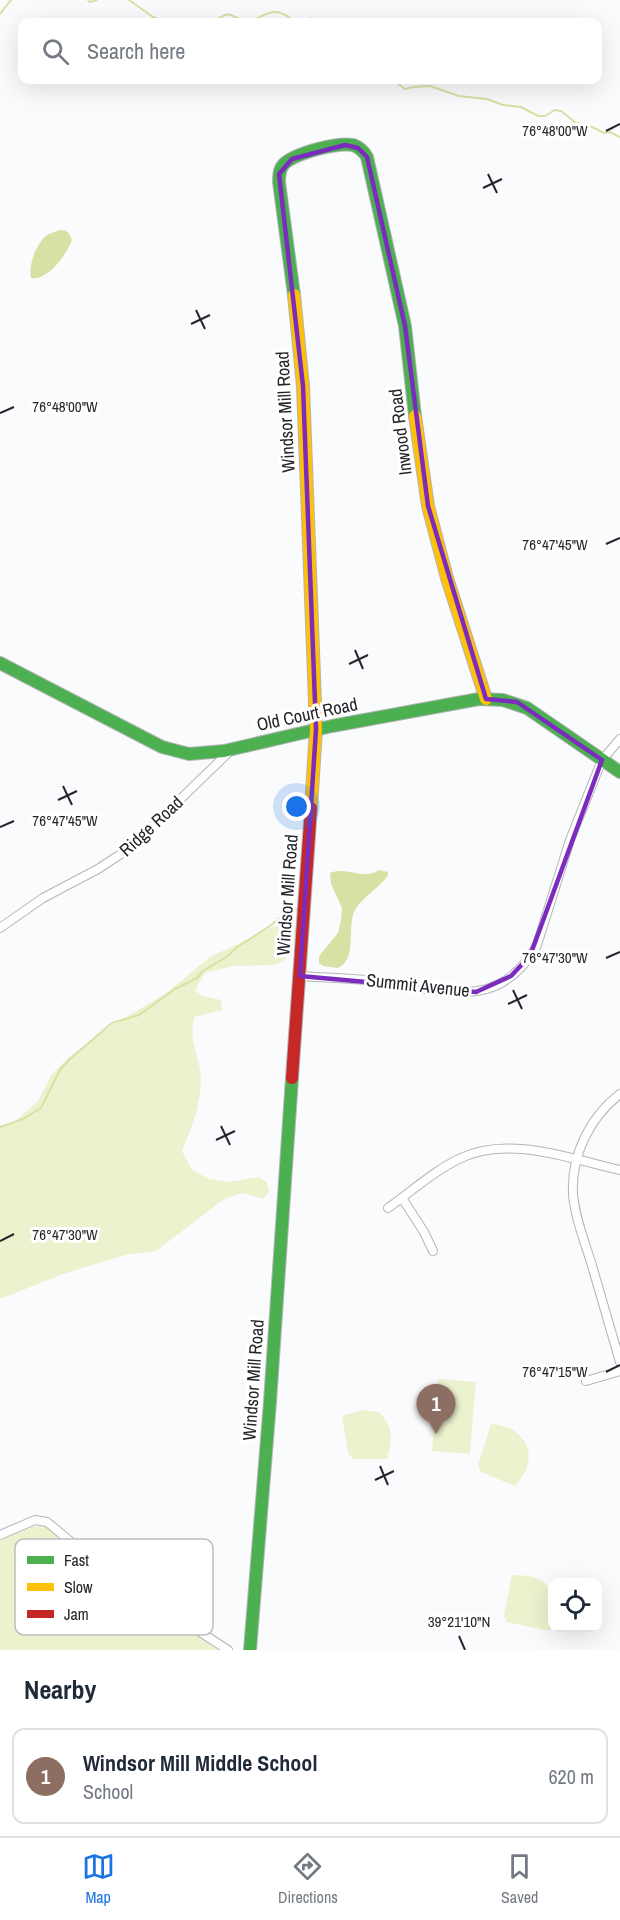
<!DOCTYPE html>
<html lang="en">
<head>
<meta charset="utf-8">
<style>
	:root { --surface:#fff; --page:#f6f6f7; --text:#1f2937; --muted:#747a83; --line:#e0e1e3; --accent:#1a73e8 }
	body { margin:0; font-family:"Archivo Narrow",sans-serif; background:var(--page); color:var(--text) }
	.controls { position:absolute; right:18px; bottom:18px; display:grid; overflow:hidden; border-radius:12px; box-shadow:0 6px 24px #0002 }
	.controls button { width:54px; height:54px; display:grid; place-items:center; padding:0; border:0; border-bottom:2px solid var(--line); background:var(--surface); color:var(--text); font:30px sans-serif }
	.you { position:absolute; left:297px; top:807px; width:21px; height:21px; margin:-15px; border:4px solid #fff; border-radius:50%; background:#1a73e8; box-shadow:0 0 0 9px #1a73e833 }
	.badge { display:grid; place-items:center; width:39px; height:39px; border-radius:50%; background:var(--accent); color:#fff; font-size:20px; font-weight:700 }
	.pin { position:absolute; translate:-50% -50px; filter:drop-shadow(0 2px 3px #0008) }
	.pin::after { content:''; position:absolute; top:32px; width:21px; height:18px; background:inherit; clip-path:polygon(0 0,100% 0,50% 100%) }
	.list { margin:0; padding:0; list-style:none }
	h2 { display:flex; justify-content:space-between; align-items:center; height:78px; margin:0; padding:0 24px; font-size:26px }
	h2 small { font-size:20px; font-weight:400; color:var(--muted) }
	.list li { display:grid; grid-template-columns:39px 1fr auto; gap:18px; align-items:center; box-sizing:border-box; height:96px; margin:0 12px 12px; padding:0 12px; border:2px solid var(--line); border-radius:12px }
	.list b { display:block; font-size:22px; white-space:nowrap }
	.list p { margin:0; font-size:20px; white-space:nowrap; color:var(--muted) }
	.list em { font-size:20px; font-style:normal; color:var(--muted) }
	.icon { flex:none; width:33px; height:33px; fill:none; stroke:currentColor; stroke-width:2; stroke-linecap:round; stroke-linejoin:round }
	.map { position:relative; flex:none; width:620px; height:1650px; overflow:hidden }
	.search { position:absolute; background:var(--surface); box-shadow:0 6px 24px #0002; left:18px; right:18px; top:18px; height:66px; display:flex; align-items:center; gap:15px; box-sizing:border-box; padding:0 21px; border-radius:12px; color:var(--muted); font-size:22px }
	.sheet { height:186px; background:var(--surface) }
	nav { display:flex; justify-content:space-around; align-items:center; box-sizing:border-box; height:84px; border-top:2px solid var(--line); background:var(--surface); font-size:16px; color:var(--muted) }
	nav a { display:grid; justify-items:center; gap:3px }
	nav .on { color:var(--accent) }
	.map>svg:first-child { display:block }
</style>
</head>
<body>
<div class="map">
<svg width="620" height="1650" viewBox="0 0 620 1650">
	<rect width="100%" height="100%" fill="#fafbfc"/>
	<path fill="#ecf2ce" d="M285 921 294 925 298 934 284 961 275 965 234 966 205 973 195 990 202 996 221 1000 222 1010 195 1017C187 1036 200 1058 201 1078 201 1104 192 1127 182 1151L192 1170 209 1179 229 1182 259 1177 267 1182 269 1192 263 1199 243 1193 233 1196 223 1200 156 1251 125 1255 63 1274 0 1299V1126L13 1123 38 1101 52 1074 68 1058 111 1026 165 994 210 957Z
		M438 1379 476 1382 470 1454 432 1451Z
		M363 1410 379 1412C393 1426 393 1440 387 1459H353L348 1453 342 1416Z
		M491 1424C499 1425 508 1426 514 1431 536 1446 531 1469 515 1486L481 1472 478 1465Z
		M32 1526 48 1527 79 1554 218 1650H0V1539Z
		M512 1575C538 1576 552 1578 552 1607 552 1616 553 1623 550 1631L507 1622 504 1615Z"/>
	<path fill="#d8e1a4" d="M60 230C68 230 69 233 72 240 66 255 48 281 31 278 28 266 36 244 46 236 50 233 55 232 60 230Z
		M379 870 388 872V875C380 888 363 896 355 910 346 927 358 959 338 968L323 966 319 963V956L338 933 341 920 342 908 331 884 330 873C347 866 363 881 379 870Z"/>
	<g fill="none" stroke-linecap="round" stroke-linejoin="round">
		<path stroke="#d8e1a4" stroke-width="2" d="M88 0 90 2 97 0
			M129 0 153 17 164 22
			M0 14 11 0
			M184 22 190 21 204 22
			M215 22C231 6 232 20 250 22 267 13 278 5 294 22
			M304 22 310 18 316 22
			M393 80 405 89 413 87 430 86 459 96 487 99 503 105 521 107 538 116H545L555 110 561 111 576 123 588 125 604 133 610 132 620 137
			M0 1127 23 1119 41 1108 60 1070 70 1059 112 1023 139 1015 175 989 197 978 203 971 228 956 236 948 270 926 282 916 299 908"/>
		<g stroke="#b4b5b8" stroke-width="10">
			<path id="street" d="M0 928 43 898 98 869 130 848 231 750
				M300 976C327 978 355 978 382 982 444 991 500 1012 537 945L570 840 602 760 620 739
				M620 1094C590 1117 571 1155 573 1194 575 1219 586 1245 593 1269 602 1300 611 1331 620 1362
				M402 1198 424 1232 433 1251
				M388 1208C412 1191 435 1170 461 1158 509 1135 571 1159 620 1170
				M586 1381 620 1371
				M0 1535 35 1520 47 1522 106 1571 228 1650"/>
		</g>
		<g stroke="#b4b5b8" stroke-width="14">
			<path id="fast" d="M294 295 279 182C279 176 279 169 284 164 295 153 338 142 353 145 359 147 364 152 367 157L405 326 415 416
				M0 663 162 747 189 754 224 751 332 726 479 699 503 700 527 708 620 772
				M250 1650 270 1402 292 1078"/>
		</g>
		<g stroke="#b4b5b8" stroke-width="14">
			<path id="slow" d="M294 295 303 386 316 729 311 808
				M415 416 428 506 447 578 486 699"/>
		</g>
		<g stroke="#b4b5b8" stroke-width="14">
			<path id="jam" d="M292 1078 311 808"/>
		</g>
		<use href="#street" stroke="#fefeff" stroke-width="8"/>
		<use href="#fast" stroke="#4caf50" stroke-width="12"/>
		<use href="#slow" stroke="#ffc107" stroke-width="12"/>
		<use href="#jam" stroke="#c62828" stroke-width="12"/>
	</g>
	<path fill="none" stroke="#7b2cbf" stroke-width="4.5" stroke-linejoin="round" d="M345 145 358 148 367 157 405 326 428 506 486 699 517 702 602 760 530 956 511 976 476 992 300 976 316 729 303 386 279 174 292 159Z"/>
	<path fill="none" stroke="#24262b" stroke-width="2" d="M606 131 620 124M488 174 497 193M483 188 502 179M196 310 205 329M191 324 210 315M0 413 14 407M606 544 620 538M355 650 363 669M349 664 368 655M63 786 72 805M58 800 77 791M0 827 14 821M606 958 620 952M513 990 522 1009M508 1004 527 995M221 1126 230 1145M216 1140 235 1131M0 1241 14 1234M606 1372 620 1365M380 1466 388 1485M375 1480 394 1471M459 1636 465 1650"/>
	<g text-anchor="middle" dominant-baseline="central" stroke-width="6" stroke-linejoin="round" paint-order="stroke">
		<g font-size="18" fill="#24262b" stroke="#fff">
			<text transform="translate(285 412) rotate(-93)">Windsor Mill Road</text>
			<text transform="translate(400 432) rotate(-97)">Inwood Road</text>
			<text transform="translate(307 714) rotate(-12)">Old Court Road</text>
			<text transform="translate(151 826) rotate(-43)">Ridge Road</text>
			<text transform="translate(287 895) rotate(-86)">Windsor Mill Road</text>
			<text transform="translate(418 985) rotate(6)">Summit Avenue</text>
			<text transform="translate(253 1380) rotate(-86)">Windsor Mill Road</text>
		</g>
	</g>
	<rect x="15" y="1539" width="198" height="96" rx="9" fill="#fff" stroke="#bdbebf" stroke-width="1.5"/>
	<rect x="27" y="1556" width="27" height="8" fill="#4caf50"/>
	<rect x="27" y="1583" width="27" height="8" fill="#ffc107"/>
	<rect x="27" y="1610" width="27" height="8" fill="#c62828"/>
	<g font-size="16" fill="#24262b">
		<text x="64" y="1566">Fast</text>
		<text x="64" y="1593">Slow</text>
		<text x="64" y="1620">Jam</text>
	</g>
	<g font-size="15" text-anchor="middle" fill="#24262b" stroke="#fff" stroke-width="6" stroke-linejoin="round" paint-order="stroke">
		<text x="555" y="136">76°48'00"W</text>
		<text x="65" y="412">76°48'00"W</text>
		<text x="555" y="550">76°47'45"W</text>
		<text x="65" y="826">76°47'45"W</text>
		<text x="555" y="963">76°47'30"W</text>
		<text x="65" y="1240">76°47'30"W</text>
		<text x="555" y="1377">76°47'15"W</text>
		<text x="459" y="1627">39°21'10"N</text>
	</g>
</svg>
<div class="controls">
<button><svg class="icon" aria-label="locate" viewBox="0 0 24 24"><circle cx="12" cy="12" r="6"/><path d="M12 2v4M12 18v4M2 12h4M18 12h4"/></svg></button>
</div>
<div class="you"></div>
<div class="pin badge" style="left:436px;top:1434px;background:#8d6e63">1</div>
<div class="search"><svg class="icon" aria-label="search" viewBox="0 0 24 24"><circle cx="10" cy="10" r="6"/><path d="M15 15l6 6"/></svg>Search here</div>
</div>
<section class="sheet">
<h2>Nearby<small></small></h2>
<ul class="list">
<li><span class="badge" style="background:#8d6e63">1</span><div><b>Windsor Mill Middle School</b><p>School</p></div><em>620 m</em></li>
</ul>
</section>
<nav>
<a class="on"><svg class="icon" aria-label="map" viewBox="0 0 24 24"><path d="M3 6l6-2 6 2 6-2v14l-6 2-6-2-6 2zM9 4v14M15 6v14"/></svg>Map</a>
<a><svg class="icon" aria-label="directions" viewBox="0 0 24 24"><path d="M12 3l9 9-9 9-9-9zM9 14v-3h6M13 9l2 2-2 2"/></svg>Directions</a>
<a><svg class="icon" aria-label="saved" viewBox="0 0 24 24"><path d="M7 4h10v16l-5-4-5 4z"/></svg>Saved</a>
</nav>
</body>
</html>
